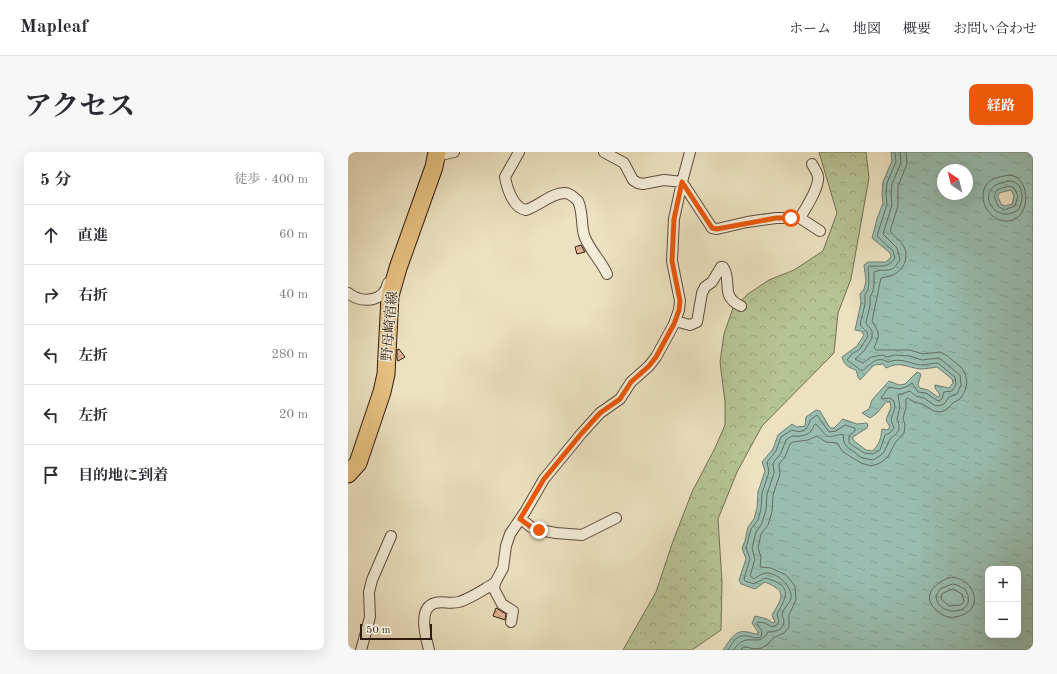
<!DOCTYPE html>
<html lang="ja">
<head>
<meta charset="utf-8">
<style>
	:root { --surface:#fff; --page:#f7f7f7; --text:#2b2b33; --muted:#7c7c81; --line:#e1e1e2; --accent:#ea580c }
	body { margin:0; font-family:"Old Standard TT","Noto Serif JP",serif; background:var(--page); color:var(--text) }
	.controls { position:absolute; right:12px; bottom:12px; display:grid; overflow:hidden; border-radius:8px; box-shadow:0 4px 16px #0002 }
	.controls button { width:36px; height:36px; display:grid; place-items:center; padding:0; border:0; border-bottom:1px solid var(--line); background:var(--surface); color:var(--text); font:20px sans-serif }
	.compass { position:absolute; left:589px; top:12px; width:36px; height:36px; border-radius:50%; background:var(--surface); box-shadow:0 4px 16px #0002; rotate:325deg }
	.scale { position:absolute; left:12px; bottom:10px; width:72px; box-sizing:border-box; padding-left:4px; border:2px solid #2f1c0f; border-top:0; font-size:11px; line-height:14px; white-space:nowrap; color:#2f1c0f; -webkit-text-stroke:3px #f3ecd7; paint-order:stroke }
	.stop { position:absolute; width:12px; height:12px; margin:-9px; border:3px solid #ea580c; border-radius:50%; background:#fff }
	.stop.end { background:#ea580c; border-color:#fff; box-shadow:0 1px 4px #0008 }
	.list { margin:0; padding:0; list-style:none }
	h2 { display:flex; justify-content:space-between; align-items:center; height:52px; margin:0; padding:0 16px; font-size:17px }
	h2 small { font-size:13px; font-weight:400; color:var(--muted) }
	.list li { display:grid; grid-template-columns:26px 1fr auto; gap:12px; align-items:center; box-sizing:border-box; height:60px; padding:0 16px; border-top:1px solid var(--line) }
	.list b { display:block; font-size:15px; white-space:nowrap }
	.list em { font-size:13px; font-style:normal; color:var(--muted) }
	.icon { flex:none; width:22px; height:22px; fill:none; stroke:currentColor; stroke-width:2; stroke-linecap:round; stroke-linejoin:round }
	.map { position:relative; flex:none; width:685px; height:498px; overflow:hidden; border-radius:8px }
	header { display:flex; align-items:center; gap:24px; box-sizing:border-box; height:56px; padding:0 20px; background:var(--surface); border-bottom:1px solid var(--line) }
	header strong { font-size:19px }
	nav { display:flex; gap:22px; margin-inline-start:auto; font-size:14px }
	.intro { display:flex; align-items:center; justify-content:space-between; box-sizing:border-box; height:96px; padding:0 24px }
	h1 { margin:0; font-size:28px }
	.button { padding:10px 18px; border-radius:8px; background:var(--accent); color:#fff; font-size:14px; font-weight:700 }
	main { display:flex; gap:24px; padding:0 24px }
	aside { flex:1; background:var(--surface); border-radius:8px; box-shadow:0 4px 16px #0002 }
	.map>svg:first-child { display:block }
</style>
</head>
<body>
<header>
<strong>Mapleaf</strong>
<nav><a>ホーム</a><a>地図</a><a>概要</a><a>お問い合わせ</a></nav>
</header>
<div class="intro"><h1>アクセス</h1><a class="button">経路</a></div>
<main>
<aside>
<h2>5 分<small>徒歩 · 400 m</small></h2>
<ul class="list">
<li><svg class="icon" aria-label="ahead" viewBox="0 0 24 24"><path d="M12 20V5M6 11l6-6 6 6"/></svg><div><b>直進</b></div><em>60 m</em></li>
<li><svg class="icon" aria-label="right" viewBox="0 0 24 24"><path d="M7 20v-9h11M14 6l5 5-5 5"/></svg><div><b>右折</b></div><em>40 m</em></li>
<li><svg class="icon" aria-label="left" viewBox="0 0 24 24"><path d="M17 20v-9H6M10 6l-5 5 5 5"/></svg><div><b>左折</b></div><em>280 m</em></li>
<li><svg class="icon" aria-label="left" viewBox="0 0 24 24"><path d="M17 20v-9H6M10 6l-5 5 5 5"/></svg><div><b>左折</b></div><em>20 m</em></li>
<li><svg class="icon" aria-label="arrive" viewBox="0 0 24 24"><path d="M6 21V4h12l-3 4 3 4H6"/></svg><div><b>目的地に到着</b></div></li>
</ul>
</aside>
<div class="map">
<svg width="685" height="498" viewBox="0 0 685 498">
	<defs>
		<pattern id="forest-crowns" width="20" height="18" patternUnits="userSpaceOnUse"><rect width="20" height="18" fill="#b6c394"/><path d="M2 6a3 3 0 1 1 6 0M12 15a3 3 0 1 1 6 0" fill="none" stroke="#9da77e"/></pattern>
		<pattern id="water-ripples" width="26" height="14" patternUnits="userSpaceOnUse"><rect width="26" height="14" fill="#99beb1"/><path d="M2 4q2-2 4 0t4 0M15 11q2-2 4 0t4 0" fill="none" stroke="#84a397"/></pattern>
		<pattern id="building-cross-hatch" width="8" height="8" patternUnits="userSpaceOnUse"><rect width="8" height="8" fill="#e7b897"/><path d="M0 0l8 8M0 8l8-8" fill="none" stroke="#c69e81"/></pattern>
	</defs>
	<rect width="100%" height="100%" fill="#ece1c1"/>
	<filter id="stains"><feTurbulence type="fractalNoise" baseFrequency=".005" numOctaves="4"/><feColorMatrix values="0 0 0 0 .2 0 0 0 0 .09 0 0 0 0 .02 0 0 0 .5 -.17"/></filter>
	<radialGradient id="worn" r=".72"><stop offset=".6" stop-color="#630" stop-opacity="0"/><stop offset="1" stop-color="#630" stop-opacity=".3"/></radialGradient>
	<path fill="url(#forest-crowns)" stroke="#727052" d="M471 0H518L521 26 503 127 490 161 486 201 414 274 389 320 370 367 374 430 373 478 344 498H275L308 440 324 392 344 340 367 296 377 273V250L372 210 376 182 385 156 400 142 421 128 446 118 475 99 489 61Z"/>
	<path fill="url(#water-ripples)" stroke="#6f7d70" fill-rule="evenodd" d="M543 0H685V498H375C382 489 386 477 400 480 404 481 406 482 410 482V480L404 471 407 464 419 467 425 471 427 470 424 463C434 446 440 439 417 430L407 437 393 432 391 428 398 407 394 396 397 389 400 375 406 367 409 356 410 340 417 319 414 310 425 297 430 283 444 272 449 275 457 274 458 265 468 258 472 259 482 276H486L495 267 509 272 519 271 520 274 519 276 505 285V288L518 298 524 299C532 293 533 285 534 277L539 278 542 275 538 268 543 255 542 250H538L529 261 522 266 514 261 521 257 524 248 541 229 551 233 557 232 569 220 573 222 570 233 572 236 580 238 590 245 592 243 587 236V233L601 236 605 231 604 227 589 215C583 216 578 217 572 217 558 215 552 209 538 216L535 212 526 213 512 228 510 225 508 218C501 216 496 213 494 205L509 194 516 183 513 179 507 178 513 151 512 142 516 137 518 129 516 113 520 110H538L543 105 542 101 524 86 529 67 535 51 534 43 535 30 544 9ZM595 18H619V42H595ZM663 38 666 44 664 52 657 54 653 52 650 45 651 41ZM640 417H670V483H640Z"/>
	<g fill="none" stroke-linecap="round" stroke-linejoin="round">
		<path stroke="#646d60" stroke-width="1" d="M662 23C685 26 683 72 656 69 638 67 627 41 642 29 647 25 656 24 662 23Z
			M660 29C676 28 677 48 670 58 650 72 632 47 645 35 649 31 655 31 660 29Z
			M661 34 666 36 670 44 667 54 656 58 650 54 646 44 649 38Z
			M600 426C625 421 641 460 607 465 600 466 596 464 590 460 573 445 584 433 600 426Z
			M605 432 609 433 617 437C633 463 589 467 588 444L592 437Z
			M605 437 614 442 616 449 613 453 601 454 593 447 594 442Z
			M380 498C385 490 389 482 400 484 405 485 407 487 413 485L414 479 409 472 410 470 417 471 424 475 429 473 431 469 429 462C440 443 444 433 417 426L406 432 397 429 396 427 402 407 398 396 403 377 410 368 413 357 414 341 421 320 419 310 428 299 433 285 444 278C454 282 460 278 462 268L469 263 481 280 488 279 497 273 507 276V279L501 284V291L516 301 525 302 532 298 537 283 542 281 546 276 543 268 547 255 546 249 542 246 534 247 533 246 541 235 551 237 558 235 564 231 570 240 578 241 590 249 594 247 596 240 604 239 608 233 607 225 590 211C584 211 579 213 574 213 561 212 554 205 540 210 528 203 522 213 514 219L499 208 504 202 512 197 520 184 519 180 512 173 517 152V143L520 138 521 130 520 115 522 114C533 114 541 116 547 106L545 99 529 84 539 52 538 43 539 31 548 10 547 0
			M386 498C398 477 411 498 420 480 427 480 436 478 436 469 436 467 434 465 434 463 434 458 441 452 443 447 445 434 429 420 417 421 413 422 409 425 406 427L402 424 407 407 404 396 408 380 414 371 418 358 419 342 426 321 425 311 433 301 438 288 444 284C454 285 464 283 466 273L468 272C482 287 475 286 495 282L496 290 498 294 514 306 525 308 533 303 536 300 542 287 548 282 551 278V273L549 267 552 255 550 243 562 239 568 244 576 246 586 253 590 254 596 252 601 245 609 242 613 233 612 223 591 206 574 208 562 204 546 203 540 205 534 203 523 205 515 211 507 207 516 199 524 186V179L518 171 522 153V145L525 139 526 131V120C537 115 544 124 552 107L549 96 535 82 544 53 543 43 544 32 553 11 552 0
			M393 498 394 496 398 495 406 497 414 496 420 492 425 486 436 481 441 475V463L448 448 447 434 438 423 423 416 412 415 413 405 410 396 413 382 420 373 424 360 425 343 432 322 431 312 437 305 442 292 445 290 460 288 469 284 478 290 489 291 495 300 513 311 523 314 532 311 540 305 547 291 556 281 557 273 555 266 558 256V247L560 246 566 250 574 252 586 259 592 260 598 258 605 251 612 247 617 239 619 230 617 221 613 215 598 203 592 200 575 202 562 198H528L526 196C532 182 532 182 524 169L533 126C536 125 541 125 545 123 556 118 562 104 555 93 552 88 545 84 542 79L550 54V34L559 12 558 0"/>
	</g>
	<path fill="url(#building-cross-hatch)" stroke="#2f1c0f" d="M233 93 237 100 229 102 227 95Z
		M51 197 57 205 50 209 49 207V198Z
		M148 456 158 462 157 468 145 464Z"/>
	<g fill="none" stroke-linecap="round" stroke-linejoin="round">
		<g stroke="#5e4d3c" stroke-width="12">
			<path id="minor" d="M171 0 157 25C159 36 165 56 178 58 191 54 203 41 217 41 222 41 227 46 230 49 235 59 233 72 236 83 241 98 253 108 259 122
				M256 0 276 11 285 28 290 31 295 32 316 28 334 30 364 76 369 77 399 70 428 66H452L472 79
				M88 4 106 0
				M452 66C457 57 472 35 470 24 469 20 466 16 464 12
				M0 141C14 152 36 150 40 131
				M327 169 342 173 349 170 354 141 357 135 364 130 373 115H375C385 129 371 144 393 154
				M173 367 183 375 191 378 208 381 234 383 268 366
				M163 470 165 459 154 452 146 437 147 431 155 416 158 394 162 382 177 360 196 327 233 282 252 261 272 247 283 230 301 214 308 205 326 172 331 158 332 149 324 109 326 67 334 30 342 0
				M13 498 22 465 21 440 24 428 43 384
				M81 498C78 486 69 456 87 451 94 449 102 452 111 450 124 446 136 437 147 431"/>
		</g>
		<g stroke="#2f1c0f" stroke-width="19">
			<path id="primary" d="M0 322 10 311 34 240 38 222 42 144 50 116 86 15 89 0"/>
		</g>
		<use href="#minor" stroke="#f3ecd7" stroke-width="10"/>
		<use href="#primary" stroke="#e6c080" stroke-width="17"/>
	</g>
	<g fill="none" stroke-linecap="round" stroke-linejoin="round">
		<path stroke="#ea580c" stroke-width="5" d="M191 378 183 375 172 367 196 327 233 282 252 261 272 247 283 230 301 214 308 205 326 172 331 158 332 149 324 109 326 67 334 30 364 76 369 77 428 66H443"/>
	</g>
	<g text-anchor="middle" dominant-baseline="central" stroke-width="3" stroke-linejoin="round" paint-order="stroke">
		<g font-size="14" fill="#2f1c0f" stroke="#f3ecd7">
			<text transform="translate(42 174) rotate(-85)">野母崎宿線</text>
		</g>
	</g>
	<rect width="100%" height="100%" filter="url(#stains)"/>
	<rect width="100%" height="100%" fill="url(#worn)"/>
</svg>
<div class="controls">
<button>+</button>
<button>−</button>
</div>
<svg class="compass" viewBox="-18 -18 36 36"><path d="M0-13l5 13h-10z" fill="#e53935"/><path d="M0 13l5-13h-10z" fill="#7c7c81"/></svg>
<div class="scale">50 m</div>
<div class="stop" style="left:443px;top:66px"></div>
<div class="stop end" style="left:191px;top:378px"></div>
</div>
</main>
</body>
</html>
